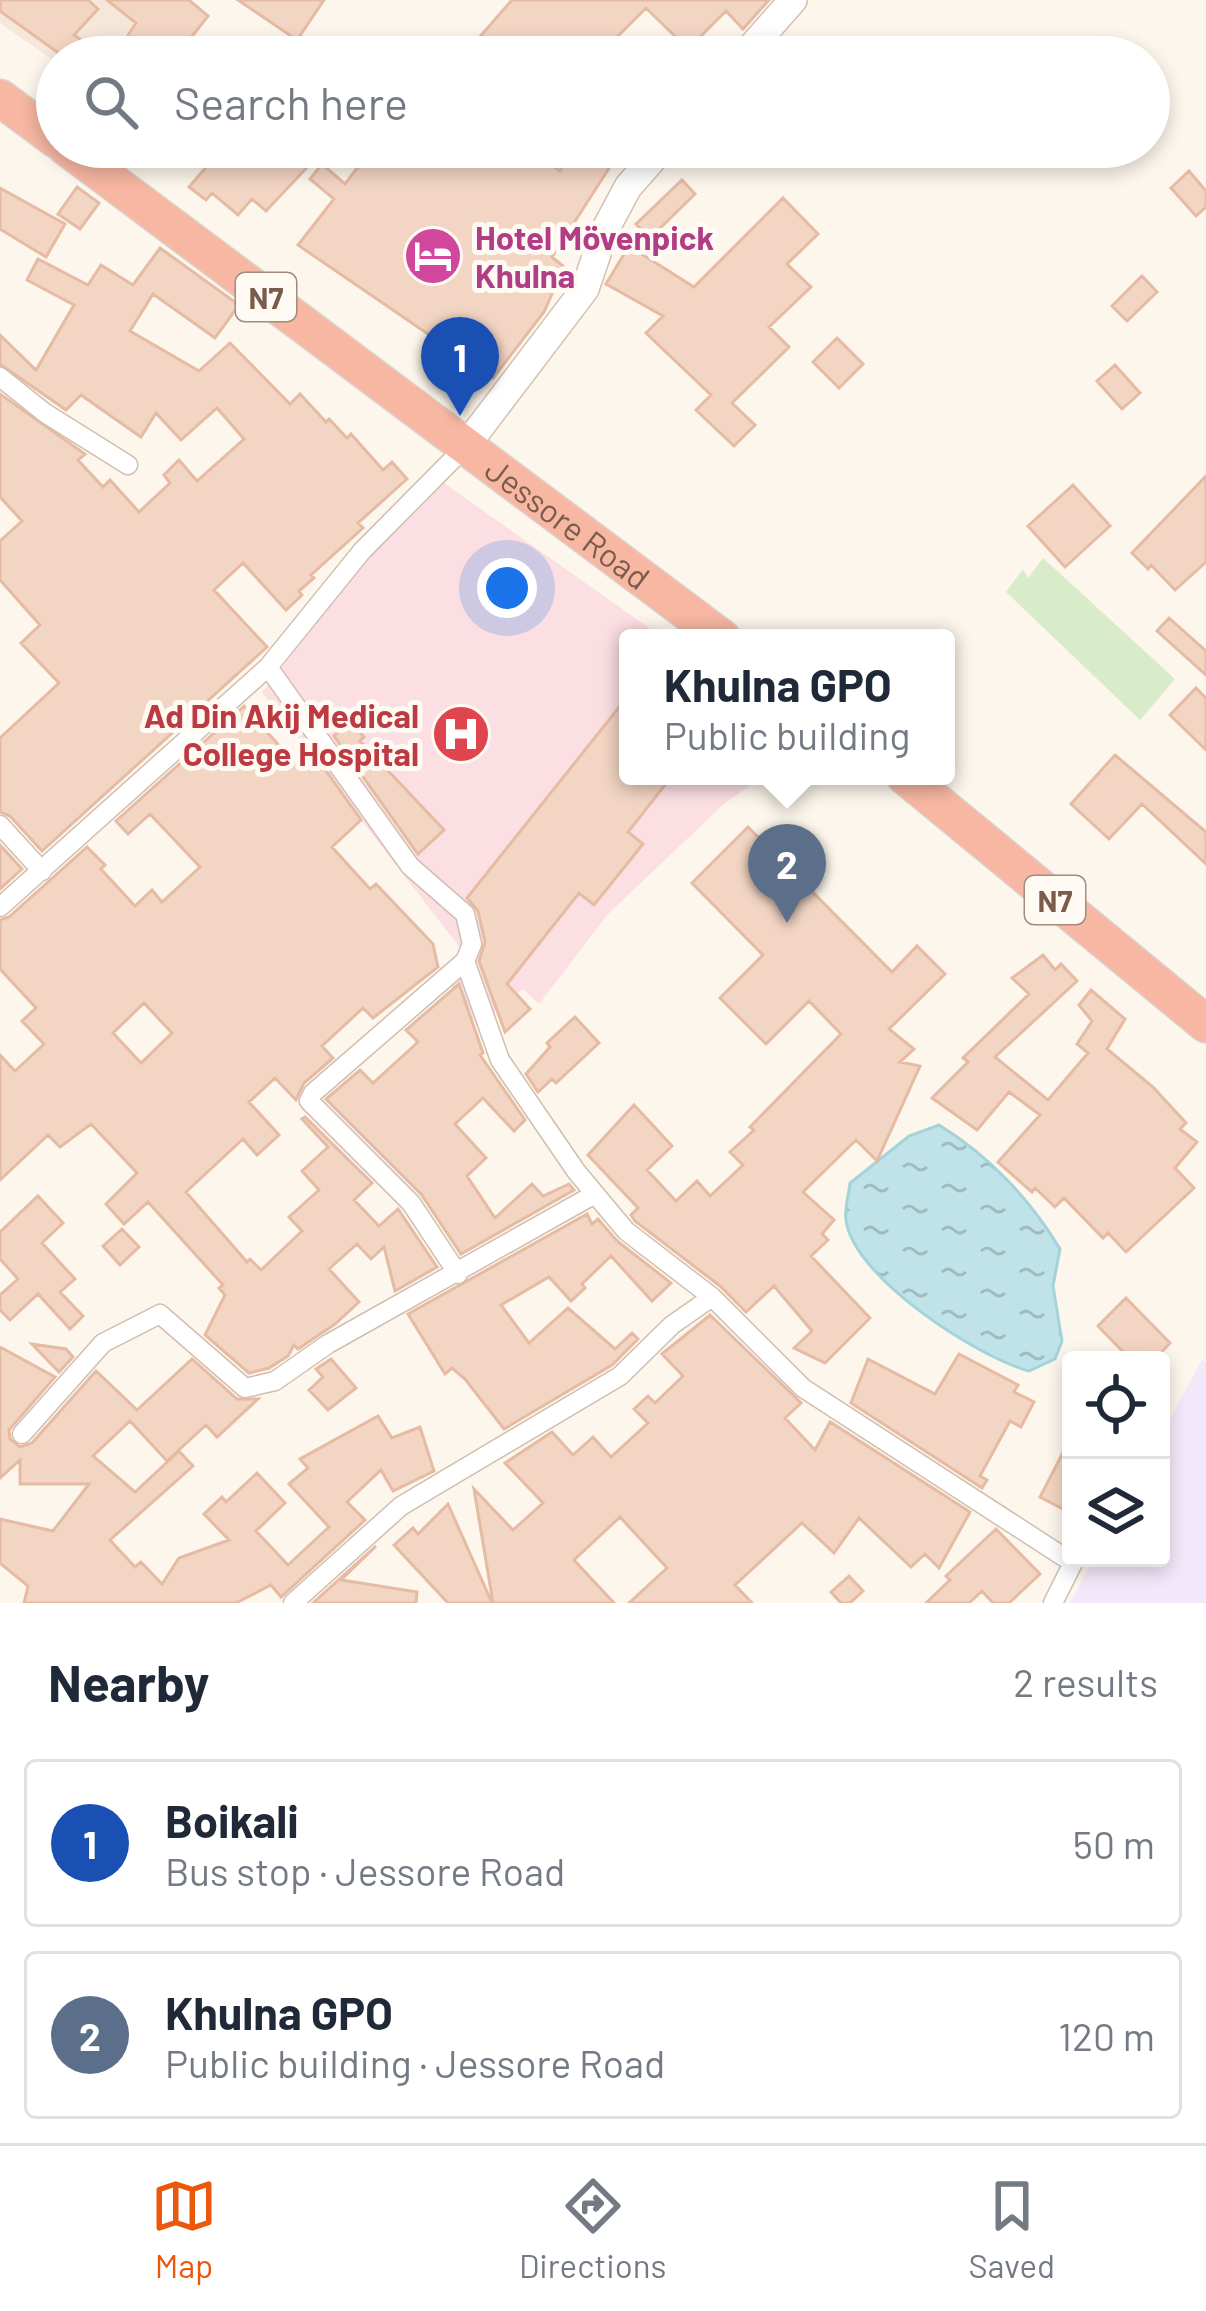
<!DOCTYPE html>
<html lang="en">
<head>
<meta charset="utf-8">
<style>
	:root { --surface:#fff; --page:#f6f6f7; --text:#1f2937; --muted:#747a83; --line:#e0e1e3; --accent:#ea580c }
	body { margin:0; font-family:Barlow,sans-serif; background:var(--page); color:var(--text) }
	.controls { position:absolute; right:36px; bottom:36px; display:grid; overflow:hidden; border-radius:12px; box-shadow:0 6px 18px #0003 }
	.controls button { width:108px; height:108px; display:grid; place-items:center; padding:0; border:0; border-bottom:3px solid var(--line); background:var(--surface); color:var(--text); font:60px sans-serif }
	.you { position:absolute; left:507px; top:588px; width:42px; height:42px; margin:-30px; border:9px solid #fff; border-radius:50%; background:#1a73e8; box-shadow:0 0 0 18px #1a73e833 }
	.badge { display:grid; place-items:center; width:78px; height:78px; border-radius:50%; background:var(--accent); color:#fff; font-size:39px; font-weight:700 }
	.pin { position:absolute; translate:-50% -99px; filter:drop-shadow(0 3px 6px #0008) }
	.pin::after { content:''; position:absolute; top:63px; width:42px; height:36px; background:inherit; clip-path:polygon(0 0,100% 0,50% 100%) }
	.popup { position:absolute; left:619px; top:629px; width:336px; height:156px; box-sizing:border-box; display:grid; place-content:center; border-radius:12px; background:var(--surface); filter:drop-shadow(0 3px 9px #0005); font-size:39px; white-space:nowrap; color:var(--muted) }
	.popup b { font-size:45px; color:var(--text) }
	.popup::after { content:''; position:absolute; left:50%; top:100%; margin-left:-24px; border:24px solid transparent; border-top-color:var(--surface) }
	.list { margin:0; padding:0; list-style:none }
	h2 { display:flex; justify-content:space-between; align-items:center; height:156px; margin:0; padding:0 48px; font-size:51px }
	h2 small { font-size:39px; font-weight:400; color:var(--muted) }
	.list li { display:grid; grid-template-columns:78px 1fr auto; gap:36px; align-items:center; box-sizing:border-box; height:168px; margin:0 24px 24px; padding:0 24px; border:3px solid var(--line); border-radius:12px }
	.list b { display:block; font-size:45px; white-space:nowrap }
	.list p { margin:0; font-size:39px; white-space:nowrap; color:var(--muted) }
	.list em { font-size:39px; font-style:normal; color:var(--muted) }
	.icon { flex:none; width:66px; height:66px; fill:none; stroke:currentColor; stroke-width:2; stroke-linecap:round; stroke-linejoin:round }
	.map { position:relative; flex:none; width:1206px; height:1603px; overflow:hidden }
	.search { position:absolute; background:var(--surface); box-shadow:0 6px 18px #0003; left:36px; right:36px; top:36px; height:132px; display:flex; align-items:center; gap:30px; box-sizing:border-box; padding:0 42px; border-radius:66px; color:var(--muted); font-size:45px }
	.sheet { height:540px; background:var(--surface) }
	nav { display:flex; justify-content:space-around; align-items:center; box-sizing:border-box; height:168px; border-top:3px solid var(--line); background:var(--surface); font-size:33px; color:var(--muted) }
	nav a { display:grid; justify-items:center; gap:6px }
	nav .on { color:var(--accent) }
	.map>svg:first-child { display:block }
</style>
</head>
<body>
<div class="map">
<svg width="1206" height="1603" viewBox="0 0 1206 1603">
	<defs>
		<pattern id="water-ripples" width="26" height="14" patternUnits="userSpaceOnUse" patternTransform="scale(3)"><rect width="26" height="14" fill="#bfe3e8"/><path d="M2 4q2-2 4 0t4 0M15 11q2-2 4 0t4 0" fill="none" stroke="#a0bbbe"/></pattern>
	</defs>
	<rect width="100%" height="100%" fill="#fdf6ec"/>
	<path fill="#f5e8da" d="M0 0H152L108 57H57V63L0 23Z"/>
	<path fill="#f3e8fa" d="M1202 1360 1206 1363V1603H1070L1094 1558H1161V1435Z"/>
	<path fill="#fbdfe3" d="M444 483 663 638H628V776H764L724 804 608 914 539 1004 523 989 478 1026 450 984 461 949 262 692 367 560Z"/>
	<path fill="#d8ecc9" d="M1043 558 1175 679 1140 720 1006 592 1023 569 1028 578Z"/>
	<path fill="url(#water-ripples)" stroke="#a5d3da" stroke-width="3" d="M939 1125C988 1155 1030 1199 1060 1249L1053 1286 1062 1341 1055 1359 1029 1371C977 1357 853 1277 846 1220 844 1209 849 1194 850 1183L909 1136Z"/>
	<path fill="#f3d5c3" stroke="#e6bba3" stroke-width="3" fill-rule="evenodd" d="M0 0H88L98 9 74 35 104 57H64L0 11Z
		M107 0H189L208 16 176 57H113L136 23Z
		M238 0H324L297 40Z
		M512 0H769L743 29 726 11 688 49 646 8 597 57H462Z
		M186 147H298L314 160 266 211 252 199 238 215 212 193 206 200 189 187 208 165Z
		M373 147H529L560 171 575 147H596L615 159 552 257 564 267 544 312 493 378 483 371 469 393 449 380 463 358 298 245 334 199 310 179 322 164 345 184Z
		M1189 171 1206 191V207L1196 216 1171 188Z
		M682 180 695 194 650 238 636 224Z
		M77 187 99 203 80 229 58 214Z
		M0 188 65 224 46 257 0 229Z
		M783 198 818 234 787 264 811 287 769 327 789 347 732 403 755 425 734 446 696 410 711 395 646 333 663 316 606 284 629 246 694 287Z
		M160 248 239 305 215 338 153 294 130 331 199 371 230 343 290 404 300 394 326 422 329 419 347 438 351 434 383 470 392 462 407 479 358 523 363 528 311 575 314 578 299 591 302 595 286 610 243 563 214 590 267 647 42 851 10 816 0 812V738L59 683 21 643 40 625 0 580V541L22 521 0 497V394L85 454 78 460 103 487 110 480 139 512 170 483 164 475 179 460 197 481 244 439 217 408 181 440 156 413 141 437 81 395 66 410 0 364V335L36 370 74 305 27 280 38 259 88 285 101 265 133 285Z
		M1142 276 1157 292 1127 321 1112 306Z
		M837 338 863 364 839 388 813 362Z
		M1115 365 1140 393 1122 409 1097 381Z
		M1206 476V562L1175 590 1151 565 1148 569 1132 553Z
		M1073 485 1110 526 1065 567 1028 526Z
		M1169 618 1206 651V675L1157 631Z
		M1196 688 1206 698V750L1170 715Z
		M628 696V776H672L628 832 643 844 594 905 579 893 507 984 530 1009 505 1032 479 961 485 942 478 911 467 898Z
		M244 706 299 768 314 754 361 820 332 847 370 889 376 884 433 944 438 967 373 1018 363 1008 322 1046 333 1058 304 1083 296 1100 275 1078 249 1102 279 1135 257 1155 243 1139 186 1192 247 1262 250 1259 261 1270 302 1231 289 1217 319 1190 302 1171 328 1147 302 1119 305 1117 372 1183 354 1200 379 1226 398 1209 437 1267 395 1291 384 1247 371 1259 357 1244 329 1269 359 1302 335 1324 298 1349 294 1345 288 1356 269 1368 249 1373 205 1335 225 1295 219 1288 223 1285 148 1202 124 1224 106 1204 137 1173 91 1124 60 1147 48 1135 0 1180V1055L15 1071 44 1044 22 1021 36 1008 0 969V920L9 917 87 847 105 865 101 869 135 906 152 890 162 902 200 867 150 814 128 834 116 821ZM144 1003 172 1033 141 1063 113 1033Z
		M349 721 364 737 360 741 444 830 418 854 334 736Z
		M1115 755 1206 832V864L1142 804 1109 839 1071 804Z
		M748 827 892 972 917 946 945 974 889 1029 914 1049 900 1062 920 1066 877 1161 856 1140 803 1192 834 1220 822 1234 828 1240 811 1256 870 1318 825 1363 794 1348 812 1331 774 1286 746 1312 720 1286 635 1221 631 1215 638 1208 588 1155 634 1105 672 1146 647 1170 676 1201 697 1181 710 1196 743 1165 730 1152 754 1130 750 1127 841 1034 809 1001 766 1044 720 998 763 955 692 883Z
		M0 845 22 869 0 889Z
		M1043 955 1055 970 1061 964 1077 981 995 1057 1048 1100 1088 1053 1077 1044 1092 1021 1079 1005 1091 990 1125 1019 1107 1049 1153 1087 1186 1123 1180 1129 1197 1142 1175 1168 1194 1188 1126 1252 1108 1233 1103 1238 1064 1198 1055 1207 1035 1188 1032 1192 998 1162 1040 1115 1009 1092 977 1130 932 1098 968 1062 963 1058 1029 994 1012 978Z
		M459 984 483 1053 480 1055 525 1120 514 1131 483 1098 455 1124 486 1158 467 1176 495 1218 532 1184 543 1196 569 1184 574 1190 461 1254 421 1194 326 1099 360 1070 373 1083 418 1042 406 1030Z
		M575 1017 599 1043 556 1083 552 1079 538 1092 526 1074 550 1047 547 1043Z
		M38 1196 63 1223 42 1243 75 1279 60 1292 83 1316 70 1329 38 1294 10 1320 0 1310V1295L18 1279 0 1259V1232Z
		M587 1214 592 1224 598 1219 617 1241 671 1283 652 1301 611 1256 582 1284 585 1288 571 1301 549 1277 501 1305 529 1343 568 1308 615 1349 632 1333 638 1339 612 1365 504 1429 465 1379 452 1368 445 1374 408 1314Z
		M122 1229 139 1247 120 1265 103 1246Z
		M1126 1298 1170 1343 1154 1360H1131L1098 1326Z
		M710 1315 801 1403 785 1418 815 1450 830 1422 970 1512 939 1568 925 1554 911 1567 859 1518 834 1553 802 1523 735 1585 752 1603H629L667 1568 620 1517 574 1560 614 1603H493L474 1489 513 1530 543 1503 505 1463 552 1432 573 1455 593 1437 611 1457 648 1423 634 1409 648 1396 655 1403 683 1376 662 1354Z
		M32 1344 66 1349 73 1357 59 1372Z
		M0 1347 55 1377 9 1430 10 1439 20 1447 32 1443 96 1371 137 1410 192 1359 237 1399H258L217 1437 206 1425 167 1461 130 1421 93 1456 135 1492 179 1451 193 1466 110 1540 135 1567 141 1562 162 1584 179 1558 229 1540 204 1514 222 1497 226 1502 257 1473 285 1503 256 1531 288 1565 329 1527 289 1484 308 1468 300 1459 378 1416 392 1438 420 1427 434 1471 393 1491 381 1470 347 1502 365 1520 281 1597 271 1585 236 1603H24L28 1586 0 1563V1519L53 1531 89 1484H20V1460L0 1478Z
		M959 1354 1018 1385 1014 1392 1034 1402 1021 1427 1010 1421 980 1476 987 1480 982 1488 851 1403 868 1359 935 1394Z
		M331 1359 356 1388 328 1410 309 1390 323 1377 316 1369Z
		M1071 1437V1513L1040 1497Z
		M448 1504 492 1603H448L394 1545 413 1528 418 1534Z
		M996 1529 1040 1574 1009 1603H993L982 1591 969 1603H926L950 1580 946 1576Z
		M376 1546 341 1580 417 1592 416 1603H313Z
		M849 1576 863 1591 850 1603H841L831 1592Z"/>
	<g fill="none" stroke-linecap="round" stroke-linejoin="round">
		<g stroke="#d1beb0" stroke-width="21">
			<path id="street" d="M0 377 45 413 128 465
				M268 667 410 866 465 914 472 944 465 961 500 1060 576 1171 626 1231 712 1297 803 1388 1073 1563 1053 1603
				M0 825 42 871
				M0 907 268 667 362 551 465 447
				M458 1274 411 1203 309 1101 313 1093 465 961
				M22 1434 103 1343 160 1314 245 1388 275 1381 328 1344 595 1194
				M293 1603 401 1506 620 1376 672 1325 712 1297"/>
		</g>
		<g stroke="#d6c0b0" stroke-width="30">
			<path id="secondary" d="M743 57 793 0
				M465 447 585 289 605 230 628 187 663 147"/>
		</g>
		<g stroke="#dad1cd" stroke-width="39">
			<g id="highway">
				<path d="M0 98 57 140"/>
				<path id="s1" d="M66 147 722 638"/>
				<path d="M905 776 1206 1024"/>
			</g>
		</g>
		<use href="#street" stroke="#fff" stroke-width="18"/>
		<use href="#secondary" stroke="#fff" stroke-width="27"/>
		<use href="#highway" stroke="#f7b7a3" stroke-width="36"/>
	</g>
	<defs>
		<g id="hotel-disc" transform="scale(3)"><circle r="9.5" fill="#d1479c" stroke="#fffaf3"/><path d="M-6-4.5h1.5V1H6V5H4.5V3h-9V5H-6ZM-4 0a1.8 1.8 0 1 1 3.6 0ZM.5 0V-2.5h3Q6-2.5 6 0Z" fill="#fff"/></g>
		<g id="hospital-disc" transform="scale(3)"><circle r="9.5" fill="#e0444e" stroke="#fffaf3"/><path d="M-5-5h3v3.5h4V-5h3V5h-3V1.5h-4V5h-3Z" fill="#fff"/></g>
	</defs>
	<g fill-rule="evenodd">
		<use href="#hotel-disc" x="433" y="256"/>
		<use href="#hospital-disc" x="461" y="734"/>
	</g>
	<g text-anchor="middle" dominant-baseline="central" stroke-width="10" stroke-linejoin="round" paint-order="stroke">
		<g fill="#fffaf3" stroke="#a28b7f" stroke-width="3">
			<rect x="236" y="273" width="60" height="48" rx="9"/>
			<rect x="1025" y="876" width="60" height="48" rx="9"/>
		</g>
		<g font-size="30" font-weight="bold" fill="#7a5c4d">
			<text x="266" y="297">N7</text>
			<text x="1055" y="900">N7</text>
		</g>
		<g font-size="33" font-weight="bold" fill="#b23c85" stroke="#fffaf3" text-anchor="start">
			<text x="475" y="237">Hotel Mövenpick<tspan x="475" dy="38">Khulna</tspan></text>
		</g>
		<g font-size="33" fill="#7a5c4d" stroke="#fffaf3">
			<text stroke="none"><textPath href="#s1" startOffset="627">Jessore Road</textPath></text>
		</g>
		<g font-size="33" font-weight="bold" fill="#be3a42" stroke="#fffaf3" text-anchor="end">
			<text x="419" y="715">Ad Din Akij Medical<tspan x="419" dy="38">College Hospital</tspan></text>
		</g>
	</g>
</svg>
<div class="controls">
<button><svg class="icon" aria-label="locate" viewBox="0 0 24 24"><circle cx="12" cy="12" r="6"/><path d="M12 2v4M12 18v4M2 12h4M18 12h4"/></svg></button>
<button><svg class="icon" aria-label="layers" viewBox="0 0 24 24"><path d="M12 4l9 5-9 5-9-5zM3 14l9 5 9-5"/></svg></button>
</div>
<div class="you"></div>
<div class="pin badge" style="left:460px;top:416px;background:#1a4fb4">1</div>
<div class="pin badge" style="left:787px;top:923px;background:#5c6f8a">2</div>
<div class="popup"><b>Khulna GPO</b>Public building</div>
<div class="search"><svg class="icon" aria-label="search" viewBox="0 0 24 24"><circle cx="10" cy="10" r="6"/><path d="M15 15l6 6"/></svg>Search here</div>
</div>
<section class="sheet">
<h2>Nearby<small>2 results</small></h2>
<ul class="list">
<li><span class="badge" style="background:#1a4fb4">1</span><div><b>Boikali</b><p>Bus stop · Jessore Road</p></div><em>50 m</em></li>
<li><span class="badge" style="background:#5c6f8a">2</span><div><b>Khulna GPO</b><p>Public building · Jessore Road</p></div><em>120 m</em></li>
</ul>
</section>
<nav>
<a class="on"><svg class="icon" aria-label="map" viewBox="0 0 24 24"><path d="M3 6l6-2 6 2 6-2v14l-6 2-6-2-6 2zM9 4v14M15 6v14"/></svg>Map</a>
<a><svg class="icon" aria-label="directions" viewBox="0 0 24 24"><path d="M12 3l9 9-9 9-9-9zM9 14v-3h6M13 9l2 2-2 2"/></svg>Directions</a>
<a><svg class="icon" aria-label="saved" viewBox="0 0 24 24"><path d="M7 4h10v16l-5-4-5 4z"/></svg>Saved</a>
</nav>
</body>
</html>
